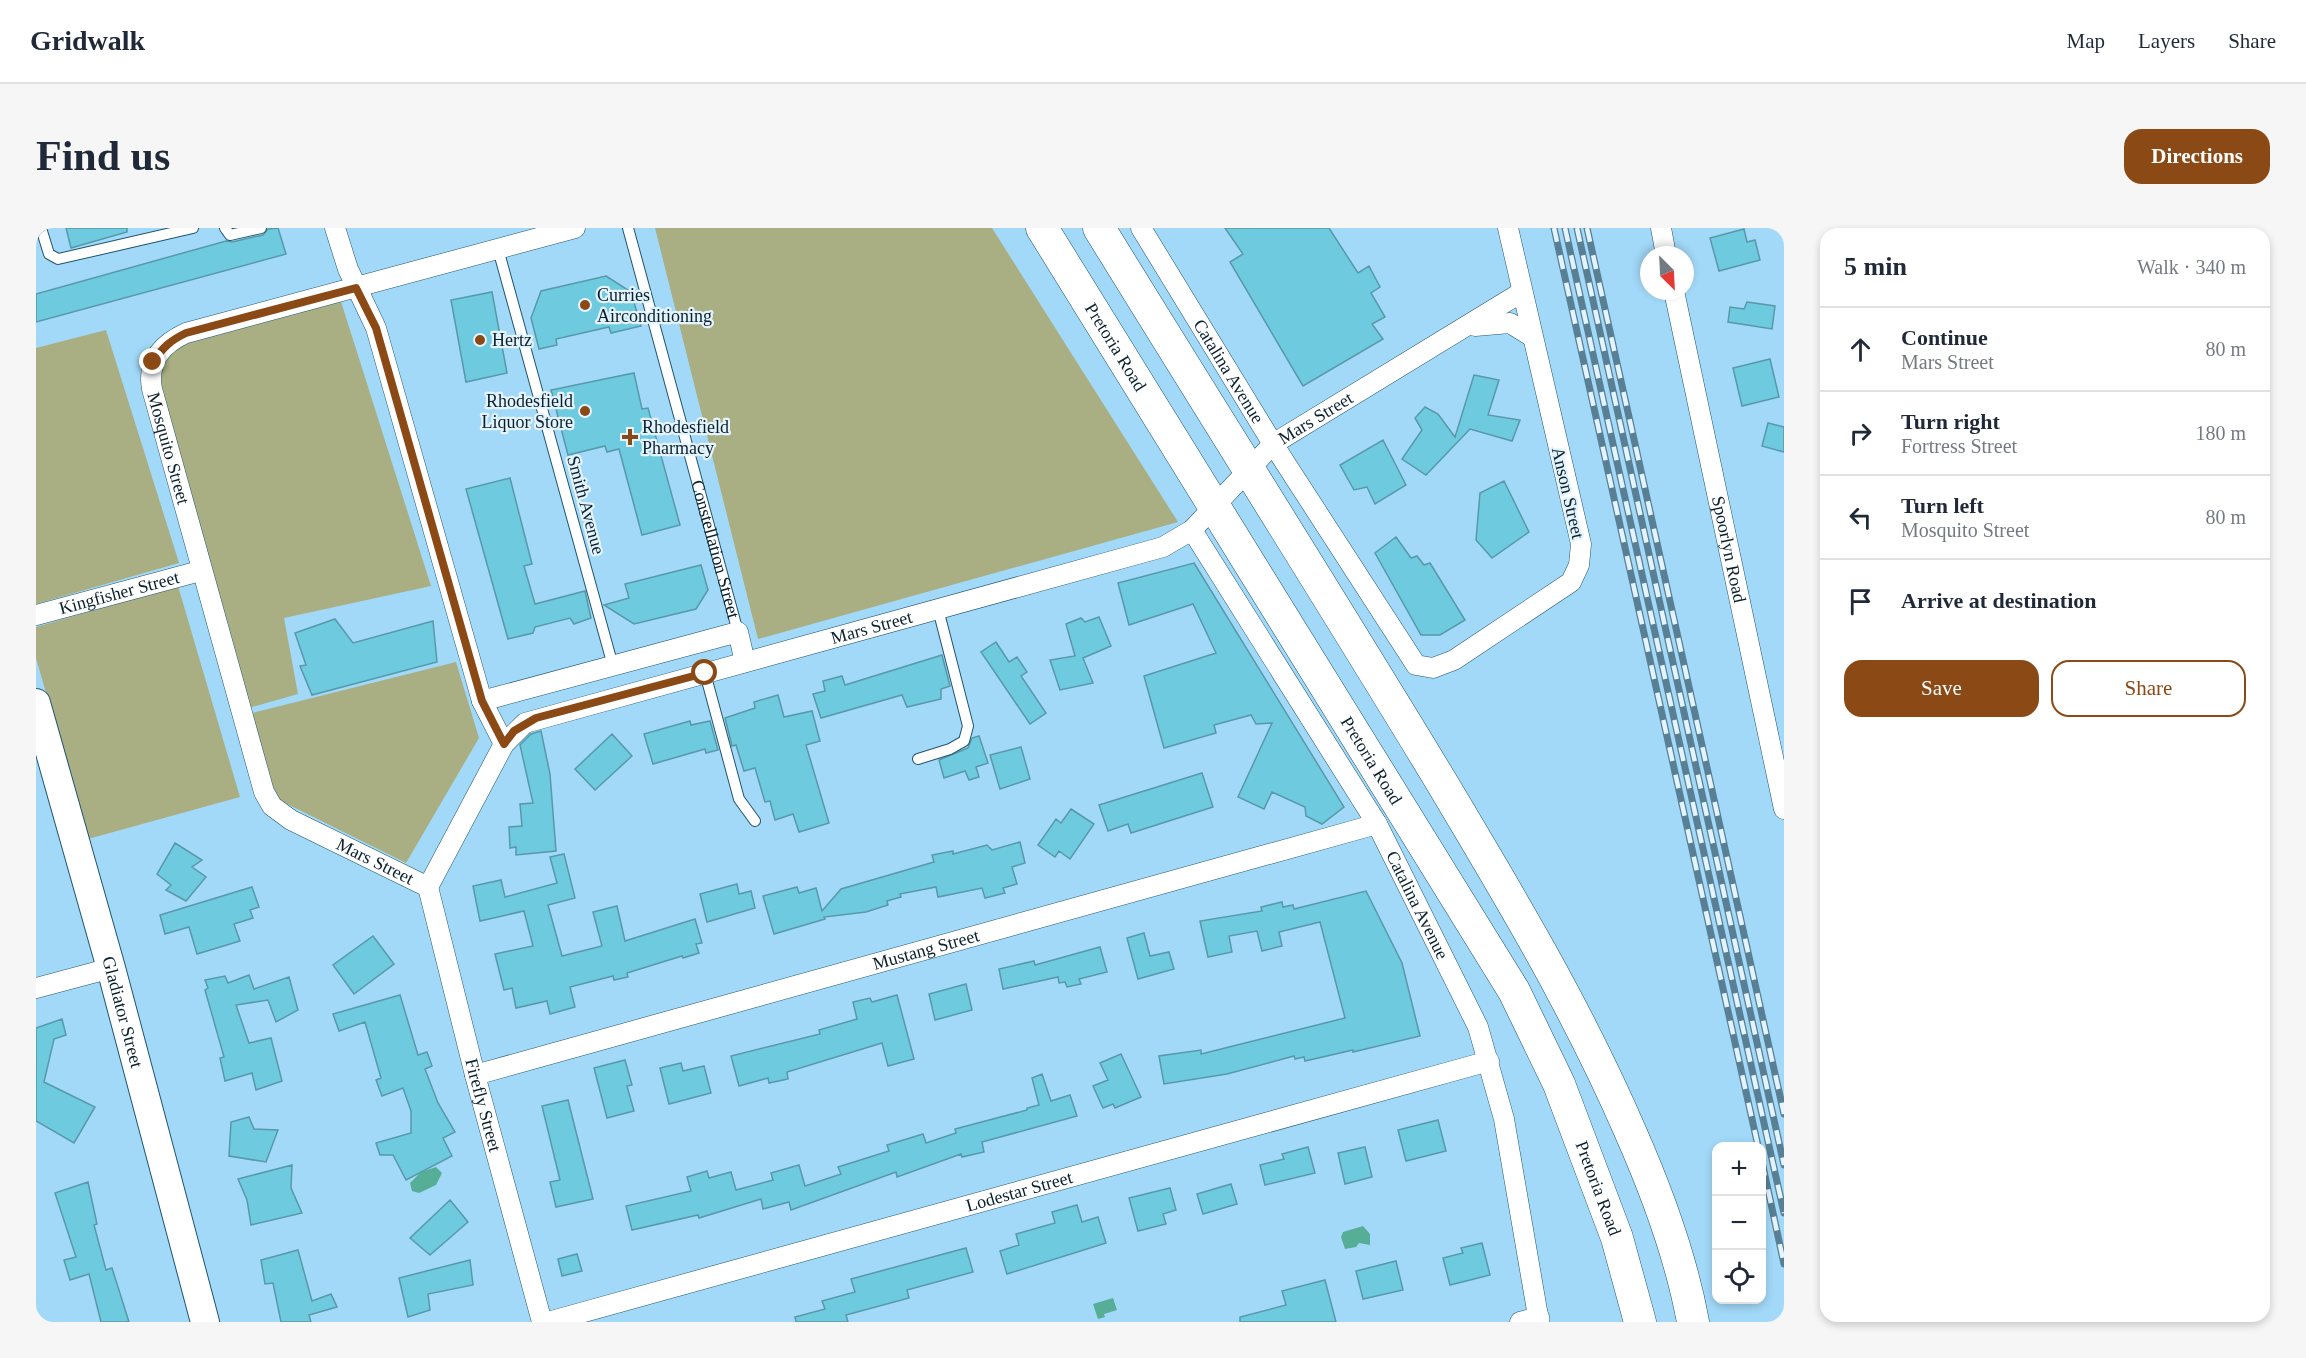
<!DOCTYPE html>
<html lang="en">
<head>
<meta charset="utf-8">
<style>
	:root { --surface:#fff; --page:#f6f6f7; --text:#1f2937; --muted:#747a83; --line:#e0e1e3; --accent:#8b4916 }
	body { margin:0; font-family:Georgia,serif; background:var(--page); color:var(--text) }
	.controls { position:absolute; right:18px; bottom:18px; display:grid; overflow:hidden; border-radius:12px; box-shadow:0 3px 9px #0003 }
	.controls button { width:54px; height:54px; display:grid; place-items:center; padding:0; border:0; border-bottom:2px solid var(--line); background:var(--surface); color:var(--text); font:30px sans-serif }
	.compass { position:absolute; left:1604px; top:18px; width:54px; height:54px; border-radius:50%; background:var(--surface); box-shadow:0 3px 9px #0003; rotate:156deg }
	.stop { position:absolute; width:18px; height:18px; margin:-14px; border:4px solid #8b4916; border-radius:50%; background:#fff }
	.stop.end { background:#8b4916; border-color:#fff; box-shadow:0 2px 6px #0008 }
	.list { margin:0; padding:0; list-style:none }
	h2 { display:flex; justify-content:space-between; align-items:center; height:78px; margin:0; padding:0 24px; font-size:26px }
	h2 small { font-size:20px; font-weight:400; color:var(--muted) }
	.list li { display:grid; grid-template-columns:39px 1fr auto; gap:18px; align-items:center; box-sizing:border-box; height:84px; padding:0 24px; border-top:2px solid var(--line) }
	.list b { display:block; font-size:22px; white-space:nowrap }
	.list p { margin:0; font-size:20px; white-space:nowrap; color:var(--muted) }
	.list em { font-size:20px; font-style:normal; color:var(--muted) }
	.actions { display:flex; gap:12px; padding:18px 24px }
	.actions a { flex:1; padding:14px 0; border:2px solid var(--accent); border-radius:18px; text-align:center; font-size:21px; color:var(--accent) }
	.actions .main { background:var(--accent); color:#fff }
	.icon { flex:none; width:33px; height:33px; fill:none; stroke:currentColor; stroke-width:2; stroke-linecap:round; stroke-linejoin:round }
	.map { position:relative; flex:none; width:1748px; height:1094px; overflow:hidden; border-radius:18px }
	header { display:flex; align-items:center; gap:36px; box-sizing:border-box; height:84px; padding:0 30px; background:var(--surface); border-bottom:2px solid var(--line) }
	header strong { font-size:28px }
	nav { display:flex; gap:33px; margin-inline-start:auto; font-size:21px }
	.intro { display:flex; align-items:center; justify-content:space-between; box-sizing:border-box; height:144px; padding:0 36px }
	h1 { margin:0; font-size:42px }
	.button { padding:15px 27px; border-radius:18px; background:var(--accent); color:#fff; font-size:21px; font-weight:700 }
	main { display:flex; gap:36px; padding:0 36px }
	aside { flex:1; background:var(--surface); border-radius:18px; box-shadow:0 3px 9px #0003 }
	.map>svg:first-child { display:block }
</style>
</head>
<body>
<header>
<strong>Gridwalk</strong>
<nav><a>Map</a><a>Layers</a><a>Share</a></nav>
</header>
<div class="intro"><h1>Find us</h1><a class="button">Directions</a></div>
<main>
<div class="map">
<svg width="1748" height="1094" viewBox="0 0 1748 1094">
	<rect width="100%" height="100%" fill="#a2d9f8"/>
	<path fill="#a9af83" d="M619 0H956L1142 294 722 411Z
		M302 64 395 358 248 390 262 466 206 482 114 146 144 107Z
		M70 102 143 335 0 376V120Z
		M142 358 204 569 52 611 0 430V399Z
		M420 434 443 510 370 635 231 566 204 488Z"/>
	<path fill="#56ae96" d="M400 939 406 945 400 957 383 965 376 963 374 955 385 944Z
		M1327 998 1334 1006V1017L1323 1015 1320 1019 1309 1021 1305 1009 1307 1004Z
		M1077 1070 1081 1082 1068 1086 1069 1089 1062 1091 1057 1076Z"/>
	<path fill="#6ecade" stroke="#5799a8" stroke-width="1.5" d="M30 0H91V4L35 20Z
		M242 0 250 26 0 94V66L190 13 196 14 227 7 232 1Z
		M1189 0H1293L1322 45 1333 38 1344 59 1335 65 1349 89 1336 96 1347 111 1267 158 1194 34 1207 26Z
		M1708 1 1711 14 1719 12 1724 32 1683 43 1674 10Z
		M570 48 595 64 605 98 575 105 573 99 520 111 521 117 503 121 495 90 505 63Z
		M456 64 471 145 430 154 415 72Z
		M1711 74 1739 78 1736 101 1692 94 1694 79 1708 81Z
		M1734 131 1743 169 1706 178 1697 140Z
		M598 145 606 181 612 180 644 297 606 307 583 221 571 224 569 218 532 227 515 162Z
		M1438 147 1463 152 1452 187 1484 192 1476 213 1434 201 1390 247 1366 231 1386 202 1379 190 1389 179 1402 186 1419 209Z
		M1732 195 1748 199V224L1726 218Z
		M1347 212 1370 257 1339 276 1331 259 1318 262 1304 237Z
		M474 250 496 336 488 338 499 376 549 363 555 390 538 396 534 390 499 399 497 405 472 411 430 261Z
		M1468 253 1493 304 1456 330 1440 312 1444 265Z
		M1360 309 1375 330 1381 328 1388 337 1394 335 1429 392 1404 407H1385L1339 325Z
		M1158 335 1308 579 1286 596 1270 588 1269 579 1236 564 1228 581 1202 569 1236 495 1220 496 1215 487 1178 497 1180 505 1128 520 1108 448 1180 425 1157 376 1093 397 1082 355Z
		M665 337 672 362 660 381 598 396 568 377 593 370 589 356Z
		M1063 389 1075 418 1047 430 1057 455 1024 462 1014 432 1039 428 1030 396 1045 390 1049 394Z
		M299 391 317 415 397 393 401 434 276 467 264 438 270 437 259 405Z
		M960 414 973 434 981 429 991 444 985 448 1010 485 994 496 945 424Z
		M906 427 914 458 905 461V471L871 479 866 467 785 490 777 466 789 463 787 453 806 448 809 457Z
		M742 467 748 489 776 483 784 513 770 517 793 595 763 604 757 586 739 592 734 573 729 574 719 540 708 543 700 517 696 518 689 490 719 480 718 474Z
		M654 493 655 497 674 493 682 522 670 525 669 521 617 536 608 506Z
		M505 503 514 546 520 623 480 627V619L474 620 473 599 486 598 484 576 497 575 484 517 495 506Z
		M576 506 596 528 559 562 539 541Z
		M943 508 952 535 940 539 943 549 933 552 929 543 908 550 903 532 932 520 936 510Z
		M985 519 994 551 964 561 954 527Z
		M1166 545 1177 579 1095 605 1092 596 1072 603 1063 577Z
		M1035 581 1058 596 1034 631 1023 623 1019 629 1002 617 1020 591 1025 595Z
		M984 614 989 635 976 639 981 656 967 660 969 665 949 670 946 660 902 669 900 659 864 666 865 669 851 673 852 677 830 684 788 689 789 691 738 706 727 668 761 659 763 665 780 660 786 683 805 661 898 634 896 627 917 623V626L951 617 956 622Z
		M139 615 166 632 156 639 170 649 150 673 130 662 135 657 121 646Z
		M528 626 539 670 512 677 526 728 566 718 557 684 581 678 589 713 659 691 666 715 660 716 663 725 647 730 646 728 591 745 592 749 578 752 577 748 534 759 539 779 514 786 511 773 480 780 476 760 468 762 459 726 497 718 488 683 444 693 437 658 465 652 469 669 521 655 514 629Z
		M701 656 703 666 715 663 719 680 671 694 664 666Z
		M216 659 223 679 214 682 217 690 198 696 204 713 161 726 153 699 129 706 124 687Z
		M1330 663 1366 735 1384 808 1317 824V822L1269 833 1268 829 1259 831 1258 828 1191 846 1128 856 1123 828 1165 822V826L1309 790 1284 694 1243 704 1246 718 1226 723 1221 703 1193 708 1196 724 1172 729 1164 693 1226 683 1225 679 1246 674 1247 679 1257 677 1258 681Z
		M1108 705 1114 728 1133 724 1138 741 1102 751 1091 710Z
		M337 708 358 736 318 766 297 737Z
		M1064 719 1071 744 1043 751 1045 756 1031 759 1029 754 1023 755 1022 749 967 761 963 741 998 733 999 737Z
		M213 747 218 761 253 749 262 782 240 794 232 772 200 777 213 815 235 810 246 853 220 862 216 845 189 853 184 830 188 829 169 762 172 760 169 752 189 748 192 755Z
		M930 756 936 782 899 792 893 766Z
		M364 767 382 827 391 824 396 838 389 841 402 875 419 904 407 910 416 928 370 952 357 927H344L340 915 375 905V883L367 860 346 868 340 852 345 850 329 794 303 803 297 786Z
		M861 767 878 831 852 838 846 815 751 844 752 851 733 855 732 850 703 858 695 828 784 806 783 802 821 791 817 774 834 770 836 774Z
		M26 791 30 807 18 811 8 854 59 879 38 915 0 893V800Z
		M1085 826 1105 869 1079 880 1077 876 1067 880 1057 858 1072 852 1064 835Z
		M589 832 596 857 591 858 598 883 571 890 558 840Z
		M645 835 647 843 668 838 675 865 633 876 624 840Z
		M1006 846 1015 873 1034 867 1041 888 946 914 948 924 926 929 925 926 861 949 860 944 755 982 753 974 727 981 725 971 663 990 662 987 596 1002 590 978 655 963 651 949 671 943 673 950 695 944 700 962 737 952 735 945 763 937 769 958 805 946 802 939 853 923 851 917 887 906 890 915 920 905 919 901 991 882V880L1003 877 996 850Z
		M532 872 557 971 520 979 514 954 524 952 506 878Z
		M213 889 218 901 242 902 230 934 193 928 195 894Z
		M1402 892 1410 923 1370 933 1362 902Z
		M1272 919 1279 945 1229 957 1224 937 1248 931 1246 926Z
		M1329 919 1336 949 1309 956 1302 925Z
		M256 937 255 960 266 985 215 997 211 972 202 951Z
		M52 954 61 996 58 997 70 1042 76 1040 93 1094H65L53 1046 34 1052 28 1032 40 1029 19 965Z
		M1195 956 1201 976 1167 986 1161 966Z
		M1134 960 1140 982 1127 986 1130 996 1102 1003 1093 970Z
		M414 972 432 994 394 1027 374 1010Z
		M1041 977 1046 994 1062 989 1070 1015 971 1046 964 1023 983 1017 980 1006 1019 995 1016 984Z
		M1446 1015 1454 1047 1414 1057 1407 1030 1427 1025 1425 1020Z
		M930 1020 937 1044 871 1062 873 1070 810 1087 812 1094H760L759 1089 789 1081 786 1073 819 1064 815 1051Z
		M262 1022 276 1073 295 1066 301 1079 273 1087 275 1094H245L237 1055 229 1056 225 1032Z
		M541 1026 546 1043 526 1048 522 1031Z
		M434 1032 437 1057 392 1066 394 1082 372 1089 363 1050Z
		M1360 1033 1367 1062 1327 1071 1320 1043Z
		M1289 1052 1300 1094H1204V1089L1250 1077 1246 1063Z"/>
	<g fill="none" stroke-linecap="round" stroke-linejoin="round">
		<g stroke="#1f556f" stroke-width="12">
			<g id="lane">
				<path d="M5 0 13 26 22 31 157 0"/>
				<path d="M189 0 194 7 225 0"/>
				<path id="s1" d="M592 0 702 404"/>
				<path d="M462 21 577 438"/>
				<path d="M669 445 703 571 719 593"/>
				<path d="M882 531 914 521 928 513 932 498 902 381"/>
			</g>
		</g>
		<g stroke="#1f556f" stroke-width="21">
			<g id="street">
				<path d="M299 0 312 41 340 100 446 473 468 516"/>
				<path id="s2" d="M539 0 150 105C126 116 111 133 116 161L228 564 236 578 255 592 392 659 468 516 489 495 1127 319 1156 302 1237 216 1486 64"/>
				<path id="s3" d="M1105 0 1237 216 1380 437 1397 440 1418 432 1535 354 1543 337 1545 316 1472 0"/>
				<path d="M1625 0 1630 27"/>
				<path id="s4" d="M1638 63 1748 581"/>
				<path d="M1439 98 1474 95 1495 108"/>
				<path id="s5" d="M1156 302 1341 596 1442 799 1468 891 1503 1094"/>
				<path id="s6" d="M0 387 164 343"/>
				<path d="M446 473 702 404 709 434"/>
				<path id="s7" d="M392 659 439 847 506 1094"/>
				<path d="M0 760 75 740"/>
				<path id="s8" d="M439 847 1341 596"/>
				<path id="s9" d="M512 1094 1453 833"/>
				<path d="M1484 1094 1503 1089"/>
			</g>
		</g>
		<g stroke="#1f556f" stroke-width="30">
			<g id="secondary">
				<path id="s10" d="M0 475 75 740 169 1094"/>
			</g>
		</g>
		<g stroke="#1f556f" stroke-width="33">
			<g id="primary">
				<path id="s11" d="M1006 0 1478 763 1523 856 1581 1010 1604 1094"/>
				<path d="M1063 0C1175 182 1289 362 1400 545 1470 662 1540 778 1594 903 1621 964 1645 1028 1657 1094"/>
			</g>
		</g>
		<use href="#lane" stroke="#fff" stroke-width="10"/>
		<use href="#street" stroke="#fff" stroke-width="20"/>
		<use href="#secondary" stroke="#fff" stroke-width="28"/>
		<use href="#primary" stroke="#fff" stroke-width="32"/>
		<g stroke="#587f94" stroke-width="7">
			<path id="rail" d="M1518 0 1722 918
				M1529 0 1748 985
				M1541 0 1748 937
				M1551 0 1748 886
				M1726 934 1748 1036"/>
		</g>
		<use href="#rail" stroke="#e4f4fe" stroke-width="4.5" stroke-dasharray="14" stroke-linecap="butt"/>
	</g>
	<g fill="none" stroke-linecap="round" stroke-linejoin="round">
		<path stroke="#8b4916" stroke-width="8" d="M117 134C126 120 135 112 150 105L320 60 340 100 446 473 468 516 478 503 500 490 669 445"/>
	</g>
	<g fill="#8b4916" stroke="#e4f4fe" stroke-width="2">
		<circle cx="549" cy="77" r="6"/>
		<circle cx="444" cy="112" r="6"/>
		<circle cx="549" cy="183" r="6"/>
		<path d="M591 200h6v6h6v6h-6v6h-6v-6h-6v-6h6z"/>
	</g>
	<g text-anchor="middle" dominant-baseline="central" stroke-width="4.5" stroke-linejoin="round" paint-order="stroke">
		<g font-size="18" fill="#0a202c" stroke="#e4f4fe" text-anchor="start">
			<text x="561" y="67">Curries<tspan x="561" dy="21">Airconditioning</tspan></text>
			<text x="456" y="112">Hertz</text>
			<text x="537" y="173" text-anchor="end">Rhodesfield<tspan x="537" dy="21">Liquor Store</tspan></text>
			<text x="606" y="199">Rhodesfield<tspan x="606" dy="21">Pharmacy</tspan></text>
		</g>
		<g font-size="18" fill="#0a202c" stroke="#e4f4fe">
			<text stroke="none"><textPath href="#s11" startOffset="140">Pretoria Road</textPath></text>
			<text stroke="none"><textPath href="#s3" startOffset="168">Catalina Avenue</textPath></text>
			<text stroke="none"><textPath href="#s2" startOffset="2140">Mars Street</textPath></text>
			<text stroke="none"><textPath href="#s2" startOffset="536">Mosquito Street</textPath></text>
			<text transform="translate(1532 265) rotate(77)">Anson Street</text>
			<text transform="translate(550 277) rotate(75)">Smith Avenue</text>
			<text stroke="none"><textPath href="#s1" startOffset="333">Constellation Street</textPath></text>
			<text stroke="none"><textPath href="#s4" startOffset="264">Spoorlyn Road</textPath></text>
			<text stroke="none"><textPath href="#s6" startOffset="86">Kingfisher Street</textPath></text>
			<text stroke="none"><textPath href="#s2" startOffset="1636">Mars Street</textPath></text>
			<text stroke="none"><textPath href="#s11" startOffset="626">Pretoria Road</textPath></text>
			<text stroke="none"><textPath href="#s2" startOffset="1026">Mars Street</textPath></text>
			<text stroke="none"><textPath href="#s5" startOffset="438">Catalina Avenue</textPath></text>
			<text stroke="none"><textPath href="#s8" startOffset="468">Mustang Street</textPath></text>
			<text stroke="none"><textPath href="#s10" startOffset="321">Gladiator Street</textPath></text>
			<text stroke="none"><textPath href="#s7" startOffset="225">Firefly Street</textPath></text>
			<text stroke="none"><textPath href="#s11" startOffset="1112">Pretoria Road</textPath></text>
			<text stroke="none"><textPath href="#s9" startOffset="489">Lodestar Street</textPath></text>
		</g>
	</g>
</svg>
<div class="controls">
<button>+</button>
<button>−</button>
<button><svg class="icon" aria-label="locate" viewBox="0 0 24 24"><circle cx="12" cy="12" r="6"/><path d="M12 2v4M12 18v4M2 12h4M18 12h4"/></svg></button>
</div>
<svg class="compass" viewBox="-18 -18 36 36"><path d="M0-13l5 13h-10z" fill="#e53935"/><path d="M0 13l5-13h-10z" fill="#747a83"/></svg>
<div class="stop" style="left:669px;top:445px"></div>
<div class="stop end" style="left:117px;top:134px"></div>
</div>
<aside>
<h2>5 min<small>Walk · 340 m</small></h2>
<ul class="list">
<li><svg class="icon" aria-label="ahead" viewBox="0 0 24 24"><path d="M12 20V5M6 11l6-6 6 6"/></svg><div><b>Continue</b><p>Mars Street</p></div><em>80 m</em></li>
<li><svg class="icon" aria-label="right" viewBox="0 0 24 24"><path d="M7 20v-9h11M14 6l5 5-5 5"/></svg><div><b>Turn right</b><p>Fortress Street</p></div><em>180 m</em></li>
<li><svg class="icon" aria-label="left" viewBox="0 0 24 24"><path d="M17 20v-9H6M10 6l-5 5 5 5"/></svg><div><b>Turn left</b><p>Mosquito Street</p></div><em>80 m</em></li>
<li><svg class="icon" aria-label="arrive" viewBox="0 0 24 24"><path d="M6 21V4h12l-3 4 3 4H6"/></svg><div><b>Arrive at destination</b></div></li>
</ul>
<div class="actions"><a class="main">Save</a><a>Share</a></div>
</aside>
</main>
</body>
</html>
